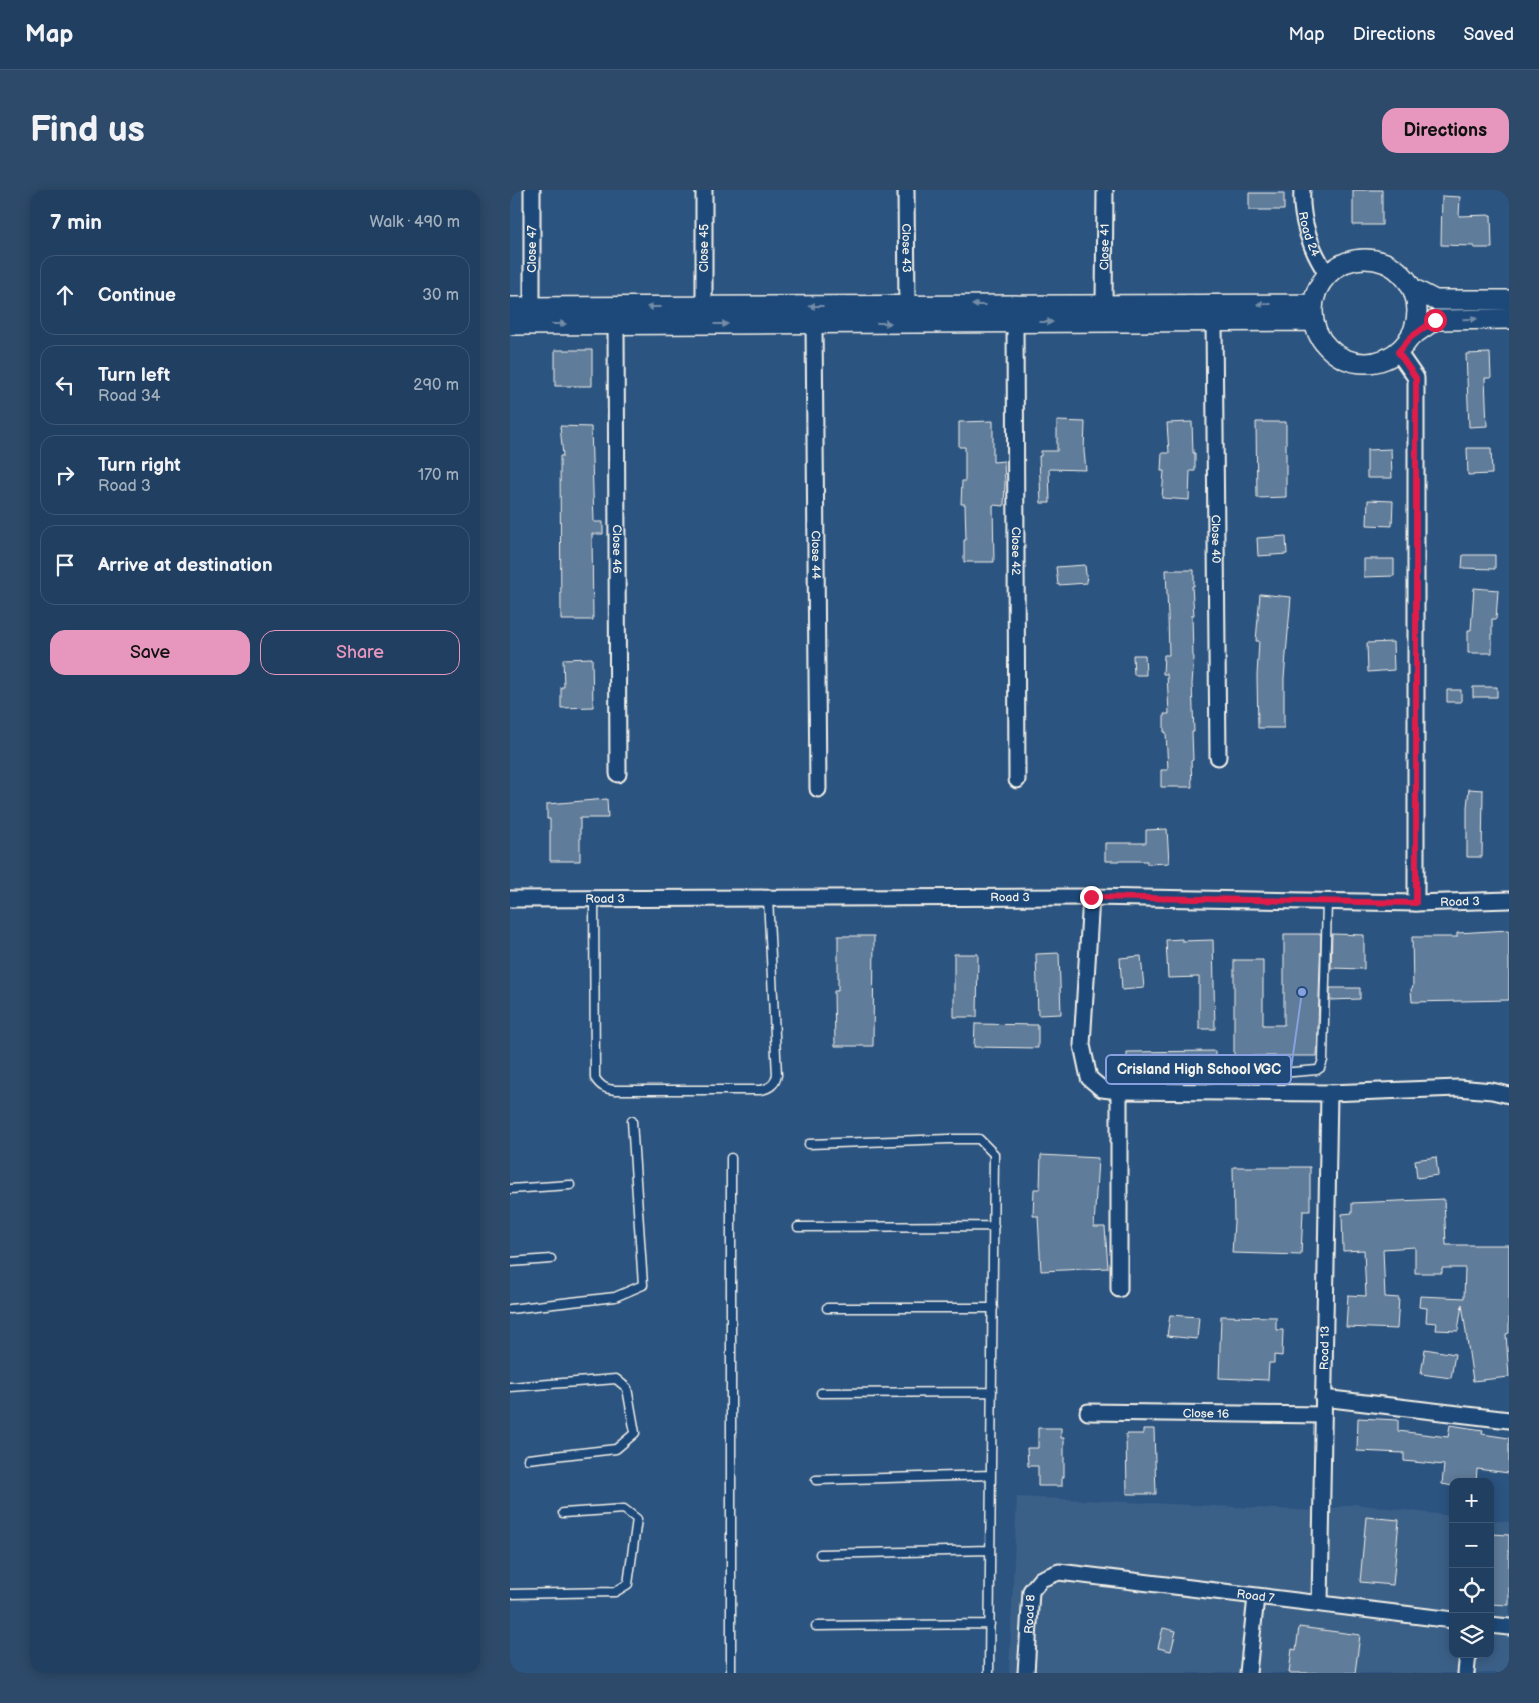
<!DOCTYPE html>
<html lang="en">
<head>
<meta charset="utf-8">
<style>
	:root { --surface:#213f61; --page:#2d4a6a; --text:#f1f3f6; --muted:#a2afbd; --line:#3e5876; --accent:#e797bd }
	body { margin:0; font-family:"Balsamiq Sans",sans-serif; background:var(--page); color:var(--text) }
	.controls { position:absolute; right:15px; bottom:15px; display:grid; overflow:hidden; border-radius:10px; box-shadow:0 2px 12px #0003 }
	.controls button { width:45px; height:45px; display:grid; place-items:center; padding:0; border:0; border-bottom:1px solid var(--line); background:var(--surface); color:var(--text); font:25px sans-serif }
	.stop { position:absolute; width:15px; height:15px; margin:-11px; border:4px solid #e11d48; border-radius:50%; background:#fff }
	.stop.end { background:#e11d48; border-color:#fff; box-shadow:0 1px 5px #0008 }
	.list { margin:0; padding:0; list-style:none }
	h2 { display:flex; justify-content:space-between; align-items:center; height:65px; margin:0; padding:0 20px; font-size:21px }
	h2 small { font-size:16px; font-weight:400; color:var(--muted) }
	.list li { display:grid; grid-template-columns:32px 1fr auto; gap:15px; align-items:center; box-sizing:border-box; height:80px; margin:0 10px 10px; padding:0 10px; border:1px solid var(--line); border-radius:15px }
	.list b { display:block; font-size:19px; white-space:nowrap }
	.list p { margin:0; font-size:16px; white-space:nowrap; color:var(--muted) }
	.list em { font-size:16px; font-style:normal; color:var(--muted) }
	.actions { display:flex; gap:10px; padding:15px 20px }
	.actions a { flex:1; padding:11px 0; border:1px solid var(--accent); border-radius:15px; text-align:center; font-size:18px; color:var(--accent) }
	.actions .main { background:var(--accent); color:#111 }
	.icon { flex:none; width:28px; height:28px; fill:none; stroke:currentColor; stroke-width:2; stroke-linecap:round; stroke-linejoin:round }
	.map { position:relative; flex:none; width:999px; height:1483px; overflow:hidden; border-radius:15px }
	header { display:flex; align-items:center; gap:30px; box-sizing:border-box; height:70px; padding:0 25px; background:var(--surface); border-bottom:1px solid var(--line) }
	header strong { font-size:24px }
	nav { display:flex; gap:28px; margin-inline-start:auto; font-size:18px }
	.intro { display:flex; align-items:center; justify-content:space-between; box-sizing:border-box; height:120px; padding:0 30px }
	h1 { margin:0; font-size:35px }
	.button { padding:12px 22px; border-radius:15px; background:var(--accent); color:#111; font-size:18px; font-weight:700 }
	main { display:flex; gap:30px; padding:0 30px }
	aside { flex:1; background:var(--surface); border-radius:15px; box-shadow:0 2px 12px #0003 }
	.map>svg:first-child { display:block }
</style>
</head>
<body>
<header>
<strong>Map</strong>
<nav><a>Map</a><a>Directions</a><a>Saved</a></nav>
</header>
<div class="intro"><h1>Find us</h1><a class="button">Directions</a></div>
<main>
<aside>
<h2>7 min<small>Walk · 490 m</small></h2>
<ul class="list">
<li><svg class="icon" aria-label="ahead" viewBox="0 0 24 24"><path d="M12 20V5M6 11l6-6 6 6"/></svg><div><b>Continue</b></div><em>30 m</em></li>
<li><svg class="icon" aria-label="left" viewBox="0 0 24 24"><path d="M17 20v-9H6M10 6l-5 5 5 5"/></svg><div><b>Turn left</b><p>Road 34</p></div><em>290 m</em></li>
<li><svg class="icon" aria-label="right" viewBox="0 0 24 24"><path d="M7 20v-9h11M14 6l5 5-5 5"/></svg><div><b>Turn right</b><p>Road 3</p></div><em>170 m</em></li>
<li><svg class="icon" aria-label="arrive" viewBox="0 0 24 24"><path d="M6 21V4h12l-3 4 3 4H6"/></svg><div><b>Arrive at destination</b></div></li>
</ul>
<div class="actions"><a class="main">Save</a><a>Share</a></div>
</aside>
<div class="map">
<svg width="999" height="1483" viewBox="0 0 999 1483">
	<rect width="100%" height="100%" fill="#2c5481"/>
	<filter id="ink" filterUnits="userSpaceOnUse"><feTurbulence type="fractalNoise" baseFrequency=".02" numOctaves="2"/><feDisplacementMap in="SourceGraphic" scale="10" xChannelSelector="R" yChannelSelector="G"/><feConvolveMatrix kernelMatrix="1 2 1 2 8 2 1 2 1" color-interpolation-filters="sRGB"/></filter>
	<g filter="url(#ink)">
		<path fill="#3b6088" d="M507 1307 811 1321 844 1314 943 1326V1464H980V1330L999 1332V1483H499Z"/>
		<path fill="#5e7b9a" stroke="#f4f1e8" d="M843 0H872V35H843Z
			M739 3H774V20H739Z
			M932 6 950 7 949 26 981 25 982 58H964V56L931 55Z
			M45 160H82V196H45Z
			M980 163 981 188H975L977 236 959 237 956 164Z
			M483 231V272L494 271 495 294 494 316 483 315 484 372H454V350H456L455 314H451L452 291H455V257H449V232Z
			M547 231 575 232 574 261 576 280 539 279 540 313H531L529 266H531V261H547Z
			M682 232 683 263H685V281H680L679 310 652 308 654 281H651L652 263H659L657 233Z
			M746 232H776V307L747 308Z
			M50 236 81 237 84 332H93V344H82L83 430H51L50 266H53Z
			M957 258H981L982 284 958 285Z
			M881 259 882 288H857V260Z
			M858 310 883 311 882 336 857 335Z
			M776 346 777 364 748 366 747 348Z
			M953 365H985V379L952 378Z
			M854 369H884V386L854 387Z
			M575 375 577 393 548 395 546 377Z
			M656 380H684V396H682L684 425H682L683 466 684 467 682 494 684 542H682L683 570 681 571 682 597H651V580H658L656 542H654V524H659L657 484H653L654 465H659L658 426Z
			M964 398 988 400 986 429H982V463H958V440H961Z
			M750 404 781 407 774 488V538H748L747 486 749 451H746Z
			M883 452 884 480 858 482 857 453Z
			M623 465H635L636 485H624Z
			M82 468 83 517 51 518V497H54L53 469Z
			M963 497H987V507H963Z
			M937 500H951V512H937Z
			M959 599 973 600 972 667H957V617Z
			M97 609 98 628H70V671H40V629H37V614Z
			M657 639 659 673 637 674V671H595V653H636V640Z
			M999 740V810L902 812 901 799 903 797 902 747H947V743Z
			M774 744H811L807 866H724V770H753V835H774Z
			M822 744 854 745V779L821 778Z
			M328 746H364L363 856H325L324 801H328Z
			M672 749V751L703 750 705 839H689V787L658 788 656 750Z
			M549 763 551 824 528 825 526 764Z
			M444 764H468L467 827H444Z
			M631 766 634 798 612 800 610 768Z
			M820 798H850V809L820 810Z
			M465 834 528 835V858L464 857Z
			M705 861V881L617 882V862Z
			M531 965 588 968 584 1037H595L598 1078 531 1081 528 1026H523L524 999H530Z
			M926 967 928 985 907 988 905 970Z
			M723 977H800V1021H793L791 1065 722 1063 724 1032Z
			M934 1009 936 1055H999V1143L996 1144 999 1187 963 1191 952 1114 948 1141 926 1140 927 1133 916 1132 917 1118 909 1117 910 1106 954 1108 955 1078H932V1083H905V1057L873 1059 875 1107 889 1108 887 1139 836 1137 838 1105 856 1106 854 1060 833 1061 832 1024 842 1023V1013Z
			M660 1125 689 1127 687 1149 657 1146Z
			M711 1126 766 1127V1140H773L772 1166 764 1165V1173H759L758 1190 709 1188Z
			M915 1159 945 1164 941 1188 911 1184Z
			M848 1228 888 1230V1241L938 1247 940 1235 973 1240 972 1244 999 1248V1283L967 1279 966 1292H943V1296L932 1294 934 1275 894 1271V1263L847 1261Z
			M528 1238H551V1248H554V1287H552V1296H528V1276H518L517 1258H528Z
			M633 1239H644L646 1304H617L616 1244H633Z
			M856 1327 889 1330 883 1395 850 1392Z
			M980 1344 999 1345V1415L980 1414Z
			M789 1437 850 1445 845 1483H779L782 1459 786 1460Z
			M653 1438 666 1441 661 1461 648 1458Z"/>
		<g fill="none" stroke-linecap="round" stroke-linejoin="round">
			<g stroke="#f4f1e8" stroke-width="11">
				<path id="service" d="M84 709 85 888C90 896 95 899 105 900H250C259 899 265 895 267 885L258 708
					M771 883 807 880 810 878 813 870 817 711
					M299 954 439 949H469L484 964 479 1483
					M221 968V1483
					M0 999 60 995
					M288 1037 484 1036
					M0 1072 41 1069
					M317 1118H483
					M0 1119 105 1107 133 1095 122 931
					M0 1197 106 1189 117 1198 125 1243 106 1259 18 1269
					M311 1203 482 1202
					M306 1290 481 1285
					M310 1364 480 1360
					M0 1404 105 1402 118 1394 127 1329 114 1319 53 1323
					M306 1436 480 1434"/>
			</g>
			<g stroke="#f4f1e8" stroke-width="19">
				<g id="minor">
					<path d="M194 0V116"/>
					<path id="s1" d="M396 0 397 116"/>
					<path id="s2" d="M792 0C790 29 801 60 817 84"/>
					<path id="s3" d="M594 115 595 0"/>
					<path d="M22 117V0"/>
					<path id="s4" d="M704 131 708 567"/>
					<path id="s5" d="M505 132 507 590"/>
					<path id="s6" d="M304 133 308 599"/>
					<path id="s7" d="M106 134 108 584"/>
					<path d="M888 162 906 188V713"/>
					<path d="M581 707 572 855 579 888 592 899 609 901 819 903 948 898 982 901 999 905"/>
					<path id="s8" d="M0 709 581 707 906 713 999 710"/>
					<path d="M609 901V1099"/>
					<path d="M813 1208 999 1230"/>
					<path id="s9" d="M578 1222 813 1225"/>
					<path id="s10" d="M810 1413 819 903"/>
					<path d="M980 1435 999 1437"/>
					<path id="s11" d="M516 1483 521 1401 531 1389 549 1382 943 1430"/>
					<path d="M738 1483 746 1407"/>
					<path d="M956 1483 958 1464"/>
				</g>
			</g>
			<g stroke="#f4f1e8" stroke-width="22">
				<path id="tertiary" d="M803 121a52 52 0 1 1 104 0a52 52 0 1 1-104 0Z
					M902 98 925 110H999
					M0 117 803 114
					M0 135 803 131
					M899 148 925 130 999 129"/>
			</g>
			<use href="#service" stroke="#1f4a7a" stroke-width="8"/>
			<use href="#minor" stroke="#1f4a7a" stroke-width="15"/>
			<use href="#tertiary" stroke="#1f4a7a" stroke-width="19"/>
		</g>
		<defs><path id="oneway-solid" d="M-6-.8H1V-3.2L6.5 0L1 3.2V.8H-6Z" transform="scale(1.25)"/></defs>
		<g fill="#748da6">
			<use href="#oneway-solid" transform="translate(754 114) rotate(180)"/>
			<use href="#oneway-solid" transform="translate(469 115) rotate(180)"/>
			<use href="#oneway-solid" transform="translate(306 116) rotate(180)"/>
			<use href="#oneway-solid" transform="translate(144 117) rotate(180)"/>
			<use href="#oneway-solid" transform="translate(960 129) rotate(-1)"/>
			<use href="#oneway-solid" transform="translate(536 132)"/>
			<use href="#oneway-solid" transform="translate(374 133)"/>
			<use href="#oneway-solid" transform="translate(49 134)"/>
			<use href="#oneway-solid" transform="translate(211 134)"/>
		</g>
	</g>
	<g fill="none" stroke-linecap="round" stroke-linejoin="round" filter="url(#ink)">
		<path stroke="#e11d48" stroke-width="6" d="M581 707 906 713V188L888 162 900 148 925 130"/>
	</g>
	<g text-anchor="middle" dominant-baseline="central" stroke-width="4" stroke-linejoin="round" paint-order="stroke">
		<g font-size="12" fill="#f4f1e8" stroke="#1f4a7a">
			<text stroke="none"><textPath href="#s2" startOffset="45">Road 24</textPath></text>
			<text stroke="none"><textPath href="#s3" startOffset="58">Close 41</textPath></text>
			<text transform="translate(194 58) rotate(-90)">Close 45</text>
			<text stroke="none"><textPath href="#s1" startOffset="58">Close 43</textPath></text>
			<text transform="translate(22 59) rotate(-90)">Close 47</text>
			<text stroke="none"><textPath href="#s4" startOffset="218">Close 40</textPath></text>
			<text stroke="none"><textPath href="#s7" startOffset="225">Close 46</textPath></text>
			<text stroke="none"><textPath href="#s5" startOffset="229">Close 42</textPath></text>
			<text stroke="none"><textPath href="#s6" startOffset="232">Close 44</textPath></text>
			<text stroke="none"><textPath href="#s8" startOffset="500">Road 3</textPath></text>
			<text stroke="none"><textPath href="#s8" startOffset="95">Road 3</textPath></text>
			<text stroke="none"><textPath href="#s8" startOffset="950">Road 3</textPath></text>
			<text stroke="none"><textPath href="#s10" startOffset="255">Road 13</textPath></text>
			<text stroke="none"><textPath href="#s9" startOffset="118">Close 16</textPath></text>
			<text stroke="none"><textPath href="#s11" startOffset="315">Road 7</textPath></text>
			<text stroke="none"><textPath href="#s11" startOffset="59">Road 8</textPath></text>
		</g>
	</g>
	<path fill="none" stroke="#88a0e0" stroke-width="2" d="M792 802L781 879"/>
	<circle fill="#88a0e0" stroke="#1f4a7a" stroke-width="2" cx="792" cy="802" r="5"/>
	<rect fill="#1f4a7a" stroke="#88a0e0" stroke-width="2" x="596" y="865" width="185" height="29" rx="5"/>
	<g font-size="14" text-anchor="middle" font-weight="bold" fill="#f4f1e8">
		<text x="689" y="884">Crisland High School VGC</text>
	</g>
</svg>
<div class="controls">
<button>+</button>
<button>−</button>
<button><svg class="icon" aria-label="locate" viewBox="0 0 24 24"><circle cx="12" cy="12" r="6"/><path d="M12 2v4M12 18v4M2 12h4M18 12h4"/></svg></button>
<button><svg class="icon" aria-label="layers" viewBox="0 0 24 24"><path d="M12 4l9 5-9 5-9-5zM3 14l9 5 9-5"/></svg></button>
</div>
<div class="stop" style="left:925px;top:130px"></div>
<div class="stop end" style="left:581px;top:707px"></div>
</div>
</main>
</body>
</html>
